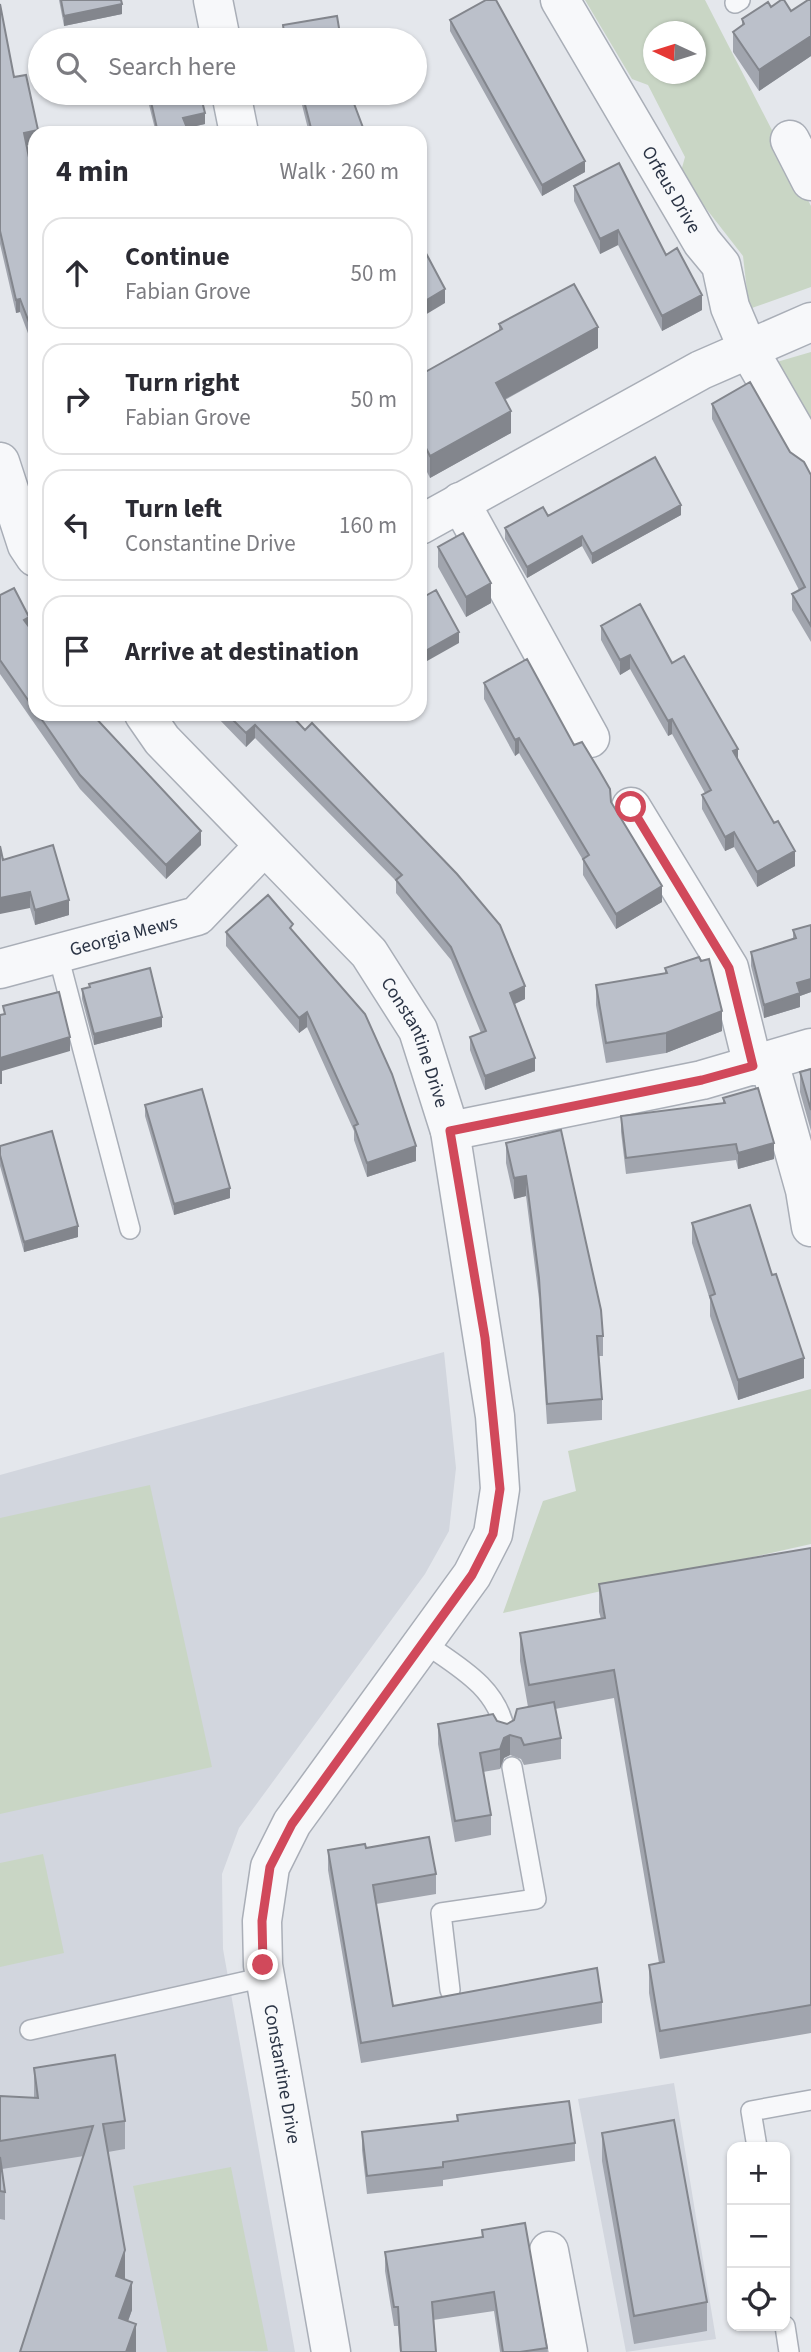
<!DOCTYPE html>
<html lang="en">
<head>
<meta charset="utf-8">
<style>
	:root { --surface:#fff; --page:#f7f7f7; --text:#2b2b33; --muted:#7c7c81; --line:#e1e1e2 }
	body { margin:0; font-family:"Source Sans 3",sans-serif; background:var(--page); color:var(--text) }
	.controls { position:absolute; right:21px; bottom:21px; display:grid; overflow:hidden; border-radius:14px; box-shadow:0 2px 5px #0004 }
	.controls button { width:63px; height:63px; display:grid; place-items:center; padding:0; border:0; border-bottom:2px solid var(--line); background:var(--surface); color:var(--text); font:35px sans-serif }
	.compass { position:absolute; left:643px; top:21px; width:63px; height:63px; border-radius:50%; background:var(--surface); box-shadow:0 2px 5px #0004; rotate:274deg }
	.stop { position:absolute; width:21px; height:21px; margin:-16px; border:5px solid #d1495b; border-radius:50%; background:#fff }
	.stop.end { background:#d1495b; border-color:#fff; box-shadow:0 2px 7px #0008 }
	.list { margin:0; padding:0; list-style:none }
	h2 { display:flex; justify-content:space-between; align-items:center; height:91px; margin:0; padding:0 28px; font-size:30px }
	h2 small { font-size:23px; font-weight:400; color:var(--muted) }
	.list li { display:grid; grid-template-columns:46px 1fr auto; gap:21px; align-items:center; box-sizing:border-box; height:112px; margin:0 14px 14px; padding:0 14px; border:2px solid var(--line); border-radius:21px }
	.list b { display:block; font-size:26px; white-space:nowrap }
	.list p { margin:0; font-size:23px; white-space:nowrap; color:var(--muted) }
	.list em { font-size:23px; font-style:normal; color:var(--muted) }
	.icon { flex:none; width:38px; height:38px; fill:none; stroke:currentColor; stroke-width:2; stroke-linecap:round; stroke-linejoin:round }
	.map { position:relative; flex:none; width:811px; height:2352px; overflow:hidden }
	.search { position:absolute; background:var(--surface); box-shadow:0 2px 5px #0004; left:28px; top:28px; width:399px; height:77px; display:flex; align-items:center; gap:18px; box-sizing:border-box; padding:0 24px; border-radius:38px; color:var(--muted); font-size:26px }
	.panel { position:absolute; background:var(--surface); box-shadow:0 2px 5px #0004; left:28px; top:126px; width:399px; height:595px; border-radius:21px }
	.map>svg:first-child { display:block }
</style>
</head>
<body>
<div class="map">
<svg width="811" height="2352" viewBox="0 0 811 2352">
	<rect width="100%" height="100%" fill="#e4e7ec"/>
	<path fill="#d2d6de" d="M444 1352 456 1468 449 1531 425 1574 239 1828 222 1874 223 1949 295 2352H0V1475Z
		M674 2083 716 2339 626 2352 578 2099Z"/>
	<path fill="#c9d6c5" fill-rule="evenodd" d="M585 0H705L811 206V287L749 309 743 256 680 175 685 157 648 85 632 79ZM654 32H696V74H654Z
		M811 352V423L770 364Z
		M811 1389V1544L503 1613 543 1501 576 1491 568 1451Z
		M150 1485 212 1767 0 1814V1518Z
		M43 1854 64 1953 0 1967V1863Z
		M231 2167 268 2351 167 2352 133 2186Z"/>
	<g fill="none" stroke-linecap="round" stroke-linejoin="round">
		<g stroke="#a9aeb7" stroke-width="22">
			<path id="service" d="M735 3 740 0
				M58 955 130 1229
				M423 1642C457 1666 498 1687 505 1732
				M450 1990 441 1913 536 1899 512 1767
				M30 2030 265 1977
				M757 2147 751 2111 811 2100
				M785 2326 789 2352"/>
		</g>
		<g stroke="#a9aeb7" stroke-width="41">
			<g id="minor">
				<path d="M213 0 221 40"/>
				<path id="s1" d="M560 0 702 242 721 265 730 307 747 347 811 458"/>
				<path d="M231 93 239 133"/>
				<path d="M790 140 811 181"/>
				<path d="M0 462 27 545 35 557"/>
				<path d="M460 502 590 738"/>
				<path d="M420 525 701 370 811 322"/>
				<path id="s2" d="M144 714 162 740 369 953 418 1030 450 1131 495 1416 500 1489 493 1534 472 1575 292 1823 270 1867 262 1921 263 1965 331 2352"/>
				<path d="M631 807 729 968 753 1066"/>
				<path id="s3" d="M0 969 197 916 263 847"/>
				<path d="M769 1062 805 1190 811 1227"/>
				<path d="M450 1131 702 1080 811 1048"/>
				<path d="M549 2251 568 2352"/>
			</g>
		</g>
		<use href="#service" stroke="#f7f8fa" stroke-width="19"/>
		<use href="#minor" stroke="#f7f8fa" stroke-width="38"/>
	</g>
	<path fill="#a1a5ae" d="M59 0H121L122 14 64 26Z
		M811 0V56L759 91 733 52V32L742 26V19L771 7 791 11Z
		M0 4 14 77 38 133H35V144L27 145 35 187V352L20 312 16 313 0 244Z
		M450 20 585 172 542 196 450 31Z
		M146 93H200L205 124 187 128 189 133H156Z
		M299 93H350L365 133H309Z
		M574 186 702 310 662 331 618 245 600 254 574 201Z
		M499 324 598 348 505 400 511 433 430 478 426 470 420 473V375L499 331Z
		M712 404 790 452 811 475V642L792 610V594L799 590 712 419Z
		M681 515 592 564 582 546 527 578 505 539V528L548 516Z
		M438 547 491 603 466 617 438 567Z
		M0 595 29 626 35 635V714H92L201 845 166 879 80 789 0 674Z
		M601 626 672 663 738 760 795 866 757 887 734 847 725 851 702 809V795L705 793 672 734 668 736 630 669 620 675 601 640Z
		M484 683 574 745 611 802 662 902 616 929 583 875V860L519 753 515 756 484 699Z
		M216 714H290L525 999 515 1004 535 1071 485 1090 470 1050V1037L481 1033 451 960 396 893V881L255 738 246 747 216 716Z
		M3 860 69 915 35 925 30 908Z
		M811 925V992L800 996V1007L764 1018 751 966V952L793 939V930Z
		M226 932H293L416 1161 367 1177 354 1140V1131L307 1027 299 1033 226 946Z
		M665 968 722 1031 666 1053 606 1063 596 1005V985L665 973Z
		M89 984 162 1027 94 1045 82 999V989L89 987Z
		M811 1069V1131L800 1092V1072Z
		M723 1098 774 1159 738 1169 736 1160 626 1174 621 1132V1116L723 1103Z
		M145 1105 230 1198 174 1215 145 1116Z
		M561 1130 603 1336V1356H599L602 1399V1420L547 1424 539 1299 526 1196 514 1199 506 1163V1143Z
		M0 1146 78 1237 24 1252 0 1166Z
		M692 1223 804 1378 738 1400 710 1316V1300L692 1243Z
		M811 1548V2033L660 2059 649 1993V1965L659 1963 614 1698 555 1709 561 1738V1759L524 1765 521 1759 510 1755 504 1758 500 1769 483 1772 491 1815V1835L455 1842 438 1744V1724L497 1721 507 1724 514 1720 528 1707 520 1661V1633L601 1619 599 1612V1584Z
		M366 1848 436 1874V1894L376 1904 393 2006 602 2002V2023L361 2063 328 1870V1850Z
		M34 2068 125 2121V2149L108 2152 125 2280 132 2310 128 2321 136 2352 84 2156 2 2169 5 2192V2220L0 2219V2096L34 2098Z
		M457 2115 575 2143V2161L443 2180V2186L367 2194 362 2150V2132L457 2121Z
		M602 2133 707 2302V2331L634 2344 602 2161Z
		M482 2230 547 2348V2352H500L494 2311 433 2320 436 2352H400L398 2326H394L385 2271V2252L482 2237Z"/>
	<path fill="#83868d" d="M122 4V14L64 26V16Z
		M811 36V56L759 91V70Z
		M205 113V124L183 129V118Z
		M38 130V133H35V144L24 146V133Z
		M585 161V172L542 196V185Z
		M618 230V245L600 254V239Z
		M445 289V303L420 318V304Z
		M702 295V310L662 331V316Z
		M20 299V312L16 313V300Z
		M598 327V348L496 404V383Z
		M511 411V433L430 478V456Z
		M426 448V470L420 473V451Z
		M681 505V515L592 564V554Z
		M582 536V546L527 578V567Z
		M491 583V603L466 617V597Z
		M29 617V631L24 620Z
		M459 632V643L420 665V654Z
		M630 655V669L620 675V660Z
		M672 719V734L668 736V721Z
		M255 725V738L246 747V733Z
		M519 738V753L515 756V740Z
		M738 749V763L733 751Z
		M201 831V845L166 879V865Z
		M734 832V847L725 851V837Z
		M795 851V866L757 887V872Z
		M662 886V902L616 929V914Z
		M30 892V908L0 914V898Z
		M69 900V915L35 925V910Z
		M811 979V992L800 996V1007L764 1018V1005L797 983Z
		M525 986V999L510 1006V993Z
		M722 1011V1031L666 1053V1033Z
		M307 1012V1027L299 1033V1018Z
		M162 1017V1027L94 1045V1034Z
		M70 1037V1051L2 1071V1084H0V1058Z
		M535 1058V1071L485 1090V1076Z
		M774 1143V1159L738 1169V1153Z
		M416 1146V1161L367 1177V1163Z
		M526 1176V1196L514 1199V1178Z
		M230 1188V1198L174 1215V1204Z
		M78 1226V1237L24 1252V1242Z
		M804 1358V1378L738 1400V1380Z
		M510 1735V1755L504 1758 500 1769V1749L504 1738Z
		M125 2250V2278L116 2304V2276Z
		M132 2282V2310L119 2346V2318Z
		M136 2324V2352H126Z"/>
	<path fill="#bbc0ca" stroke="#83868d" stroke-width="2" d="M61 0H121L122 4 64 16Z
		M486 0H496L585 161 542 185 450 20Z
		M781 0H784L791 11 808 0H811V36L759 70 733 32 744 24 742 19 768 2 771 7Z
		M0 4 14 77 26 75 38 130 24 133 35 187V338L20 299 16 300 0 231Z
		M337 16 341 40H285L283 25Z
		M149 93H200L205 113 183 118 189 133H158Z
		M302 93H350L365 133H310L312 132Z
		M619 163 666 255 677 248 702 295 662 316 618 230 600 239 574 186Z
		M420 242 445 289 420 304Z
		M574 284 598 327 496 383 511 411 430 456 426 448 420 451V375L502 329 499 324Z
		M750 382 790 452 804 462 811 475V626L792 594 805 587 712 404Z
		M655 457 681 505 592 554 582 536 527 567 505 528 543 507 548 516Z
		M463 533 491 583 466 597 438 547Z
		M14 588 29 617 24 620 35 635V710L0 660V595Z
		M436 590 459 632 420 654V599Z
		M640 604 672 663 684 656 738 749 733 751 774 823 778 821 795 851 757 872 734 832 725 837 702 795 711 790 672 719 668 721 630 655 620 660 601 626Z
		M527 659 574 745 582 742 599 770 610 789 611 802 662 886 616 914 583 859 589 855 519 738 515 740 484 683Z
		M38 714H92L201 831 166 865 80 775Z
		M227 714H290L305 730 312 723 457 874 500 925 525 986 510 993 535 1058 485 1076 470 1037 486 1031 451 947 396 880 402 875 255 725 246 733Z
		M53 845 69 900 35 910 30 892 0 898V846L3 860Z
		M268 895 293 924 290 928 365 1014 392 1074 416 1146 367 1163 354 1126 358 1124 307 1012 299 1018 226 932Z
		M811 925V979L797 983 800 993 764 1005 751 952 796 938 793 930Z
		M699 957 701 961 709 959 722 1011 666 1033 606 1043 596 985 667 973 665 968Z
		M150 968 162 1017 94 1034 82 989 90 987 89 984Z
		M59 992 70 1037 0 1058V1015L5 1014 3 1006Z
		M811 1069V1110L800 1072Z
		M758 1088 774 1143 738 1153 736 1144 626 1158 621 1116 725 1103 723 1098Z
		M202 1089 230 1188 174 1204 145 1105Z
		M561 1130 601 1310 603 1336H597L602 1399 547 1404 539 1278 526 1176 514 1178 506 1143Z
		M52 1131 78 1226 24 1242 0 1155V1146Z
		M750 1205 772 1275 776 1274 804 1358 738 1380 710 1296 715 1294 692 1223Z
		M811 1548V2005L660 2031 649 1965 664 1962 614 1670 529 1685 520 1633 605 1618 599 1584Z
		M554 1702 561 1738 524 1745 521 1738 510 1735 504 1738 500 1749 480 1753 491 1815 455 1821 438 1724 493 1714 497 1721 507 1724 514 1720 517 1709Z
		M429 1837 436 1874 373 1885 393 2006 597 1968 602 2002 361 2043 328 1850 365 1844 366 1848Z
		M115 2055 125 2121 103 2124 125 2250 116 2276 132 2282 119 2318 136 2324 126 2352H20L93 2126 0 2141V2096L38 2098 34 2068Z
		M569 2101 575 2143 443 2162V2167L367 2176 362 2132 458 2121 457 2115Z
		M674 2120 707 2302 634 2316 602 2133Z
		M0 2157 5 2192 0 2191Z
		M525 2223 547 2348 520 2352H503L494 2292 432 2302 436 2352H401L398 2307H394L385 2252 483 2237 482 2230Z"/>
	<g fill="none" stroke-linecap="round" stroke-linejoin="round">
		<path stroke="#d1495b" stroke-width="9" d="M263 1965 262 1921 270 1867 292 1824 472 1575 493 1534 500 1489 485 1338 450 1131 702 1080 753 1066 729 968 631 807"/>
	</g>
	<g text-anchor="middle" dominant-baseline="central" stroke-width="5" stroke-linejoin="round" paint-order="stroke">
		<g font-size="19" fill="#2b3445" stroke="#f4f6f9">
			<text stroke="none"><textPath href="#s1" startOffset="220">Orfeus Drive</textPath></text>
			<text stroke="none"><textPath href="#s3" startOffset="128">Georgia Mews</textPath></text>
			<text stroke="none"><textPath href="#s2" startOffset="430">Constantine Drive</textPath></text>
			<text stroke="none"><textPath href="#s2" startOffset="1544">Constantine Drive</textPath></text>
		</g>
	</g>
</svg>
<div class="controls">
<button>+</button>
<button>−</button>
<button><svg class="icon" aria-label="locate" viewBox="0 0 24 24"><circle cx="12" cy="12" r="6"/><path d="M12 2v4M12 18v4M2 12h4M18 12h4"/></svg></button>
</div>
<svg class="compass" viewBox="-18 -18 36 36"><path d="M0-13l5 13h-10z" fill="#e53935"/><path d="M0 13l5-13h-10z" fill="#7c7c81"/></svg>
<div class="stop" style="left:631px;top:807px"></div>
<div class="stop end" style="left:263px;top:1965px"></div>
<div class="search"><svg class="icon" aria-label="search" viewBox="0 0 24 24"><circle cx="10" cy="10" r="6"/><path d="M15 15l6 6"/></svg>Search here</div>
<section class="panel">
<h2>4 min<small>Walk · 260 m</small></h2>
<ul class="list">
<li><svg class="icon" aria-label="ahead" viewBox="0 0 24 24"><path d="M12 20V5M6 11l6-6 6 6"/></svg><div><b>Continue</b><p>Fabian Grove</p></div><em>50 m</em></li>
<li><svg class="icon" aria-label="right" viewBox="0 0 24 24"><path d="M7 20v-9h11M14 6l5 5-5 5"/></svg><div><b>Turn right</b><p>Fabian Grove</p></div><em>50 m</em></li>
<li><svg class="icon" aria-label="left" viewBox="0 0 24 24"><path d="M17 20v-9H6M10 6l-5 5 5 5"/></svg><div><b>Turn left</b><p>Constantine Drive</p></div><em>160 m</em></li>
<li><svg class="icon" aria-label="arrive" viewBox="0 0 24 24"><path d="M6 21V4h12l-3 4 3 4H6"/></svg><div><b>Arrive at destination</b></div></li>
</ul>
</section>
</div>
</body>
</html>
